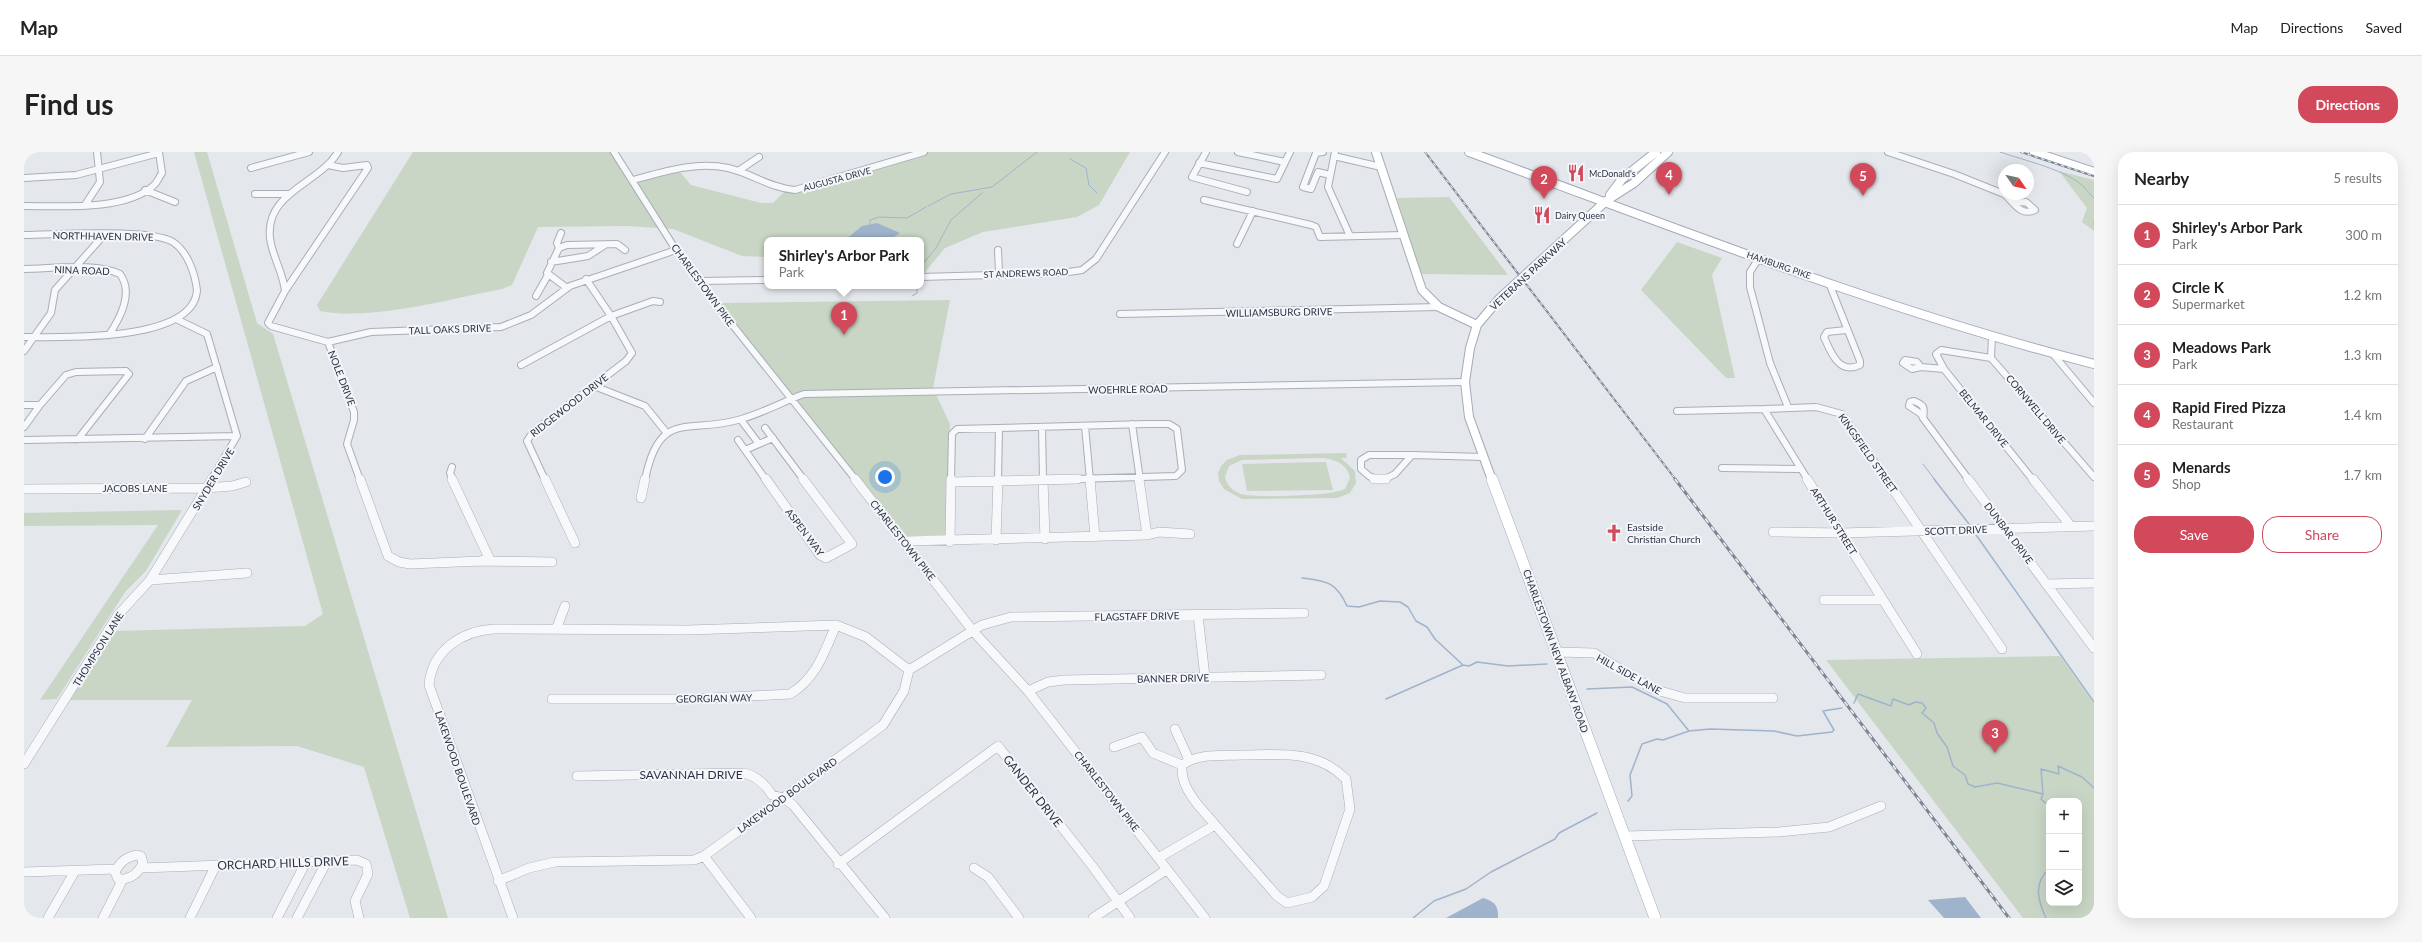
<!DOCTYPE html>
<html lang="en">
<head>
<meta charset="utf-8">
<style>
	:root { --surface:#fff; --page:#f6f6f6; --text:#222; --muted:#767676; --line:#e0e0e0; --accent:#d1495b }
	body { margin:0; font-family:Lato,sans-serif; background:var(--page); color:var(--text) }
	.controls { position:absolute; right:12px; bottom:12px; display:grid; overflow:hidden; border-radius:8px; box-shadow:0 4px 16px #0002 }
	.controls button { width:36px; height:36px; display:grid; place-items:center; padding:0; border:0; border-bottom:1px solid var(--line); background:var(--surface); color:var(--text); font:20px sans-serif }
	.compass { position:absolute; left:1974px; top:12px; width:36px; height:36px; border-radius:50%; background:var(--surface); box-shadow:0 4px 16px #0002; rotate:124deg }
	.you { position:absolute; left:861px; top:325px; width:14px; height:14px; margin:-10px; border:3px solid #fff; border-radius:50%; background:#1a73e8; box-shadow:0 0 0 6px #1a73e833 }
	.badge { display:grid; place-items:center; width:26px; height:26px; border-radius:50%; background:var(--accent); color:#fff; font-size:13px; font-weight:700 }
	.pin { position:absolute; translate:-50% -33px; filter:drop-shadow(0 1px 2px #0008) }
	.pin::after { content:''; position:absolute; top:21px; width:14px; height:12px; background:inherit; clip-path:polygon(0 0,100% 0,50% 100%) }
	.popup { position:absolute; left:740px; top:85px; width:160px; height:52px; box-sizing:border-box; display:grid; place-content:center; border-radius:8px; background:var(--surface); filter:drop-shadow(0 1px 3px #0005); font-size:13px; white-space:nowrap; color:var(--muted) }
	.popup b { font-size:15px; color:var(--text) }
	.popup::after { content:''; position:absolute; left:50%; top:100%; margin-left:-8px; border:8px solid transparent; border-top-color:var(--surface) }
	.list { margin:0; padding:0; list-style:none }
	h2 { display:flex; justify-content:space-between; align-items:center; height:52px; margin:0; padding:0 16px; font-size:17px }
	h2 small { font-size:13px; font-weight:400; color:var(--muted) }
	.list li { display:grid; grid-template-columns:26px 1fr auto; gap:12px; align-items:center; box-sizing:border-box; height:60px; padding:0 16px; border-top:1px solid var(--line) }
	.list b { display:block; font-size:15px; white-space:nowrap }
	.list p { margin:0; font-size:13px; white-space:nowrap; color:var(--muted) }
	.list em { font-size:13px; font-style:normal; color:var(--muted) }
	.actions { display:flex; gap:8px; padding:12px 16px }
	.actions a { flex:1; padding:9px 0; border:1px solid var(--accent); border-radius:16px; text-align:center; font-size:14px; color:var(--accent) }
	.actions .main { background:var(--accent); color:#fff }
	.icon { flex:none; width:22px; height:22px; fill:none; stroke:currentColor; stroke-width:2; stroke-linecap:round; stroke-linejoin:round }
	.map { position:relative; flex:none; width:2070px; height:766px; overflow:hidden; border-radius:16px }
	header { display:flex; align-items:center; gap:24px; box-sizing:border-box; height:56px; padding:0 20px; background:var(--surface); border-bottom:1px solid var(--line) }
	header strong { font-size:19px }
	nav { display:flex; gap:22px; margin-inline-start:auto; font-size:14px }
	.intro { display:flex; align-items:center; justify-content:space-between; box-sizing:border-box; height:96px; padding:0 24px }
	h1 { margin:0; font-size:28px }
	.button { padding:10px 18px; border-radius:16px; background:var(--accent); color:#fff; font-size:14px; font-weight:700 }
	main { display:flex; gap:24px; padding:0 24px }
	aside { flex:1; background:var(--surface); border-radius:16px; box-shadow:0 4px 16px #0002 }
	.map>svg:first-child { display:block }
</style>
</head>
<body>
<header>
<strong>Map</strong>
<nav><a>Map</a><a>Directions</a><a>Saved</a></nav>
</header>
<div class="intro"><h1>Find us</h1><a class="button">Directions</a></div>
<main>
<div class="map">
<svg width="2070" height="766" viewBox="0 0 2070 766">
	<rect width="100%" height="100%" fill="#e4e7ec"/>
	<path fill="#c9d6c5" fill-rule="evenodd" d="M170 0H183L233 171 249 182 424 766H386L340 615 273 594 142 595 168 548H46L91 479 281 474 299 462Z
		M389 0H587L605 31 656 20 667 33 737 51H749L760 40H771L906 0H1106L1075 53 1053 65 959 80 921 96 901 120H897V88H743V105L718 104 649 77 603 74 514 75 488 133 478 137C425 147 348 169 296 159L293 153Z
		M2035 19 2070 28V79L2058 70 2063 56Z
		M1425 45 1484 123 1397 122 1373 46Z
		M1653 90 1698 106 1688 123 1711 226H1702L1617 138Z
		M926 148 909 236 926 272 924 394 888 392 696 151Z
		M1322 301 1323 306H1317L1331 319 1332 331 1326 341 1313 346 1218 347 1200 337 1195 329 1194 321 1197 314 1203 308 1216 303ZM1296 306C1309 306 1324 312 1326 326L1321 337C1310 344 1231 346 1217 342 1209 339 1203 334 1201 325L1205 314 1218 308Z
		M1302 310 1309 338 1223 339 1218 312Z
		M158 358 122 419 101 440 33 547 16 548 134 373 0 374V361Z
		M2036 504 2070 552V766H1999L1802 508ZM2025 649H2055V751H2025Z"/>
	<path fill="#9fb4cc" d="M853 71 876 81 865 88H821L838 74Z
		M1941 745 1957 766H1920L1904 748Z
		M1459 746C1470 749 1475 754 1474 766H1422Z"/>
	<g fill="none" stroke-linecap="round" stroke-linejoin="round">
		<path stroke="#9fb4cc" stroke-width="1" d="M1976 0C1999 8 2043 18 2060 35 2064 39 2065 42 2070 46
			M1046 7 1062 16 1065 33 1073 41
			M904 54 927 42 968 35 1013 0
			M2070 70V73
			M846 72V68L855 65 883 66 902 55
			M897 114 912 96 927 68 958 41
			M888 144 893 141V134
			M1899 312 1911 328"/>
		<path stroke="#9fb4cc" stroke-width="1.5" d="M1910 327 1945 372
			M1950 380 2070 550
			M1278 426C1303 429 1312 430 1323 454L1335 455 1356 449 1376 450 1384 455 1392 469 1403 475 1411 487 1439 513 1445 514 1453 510 1484 514 1523 512
			M1563 537 1608 535 1643 552 1665 579
			M1362 547 1439 513
			M1830 551 1834 542 1867 554 1869 547 1885 553 1891 550 1898 551 1902 556 1898 561 1910 571 1913 581 1923 595 1929 614 1941 623 1944 632 1951 635 1973 631 2019 642
			M1604 649 1608 644 1606 623 1618 592 1633 587 1639 588 1665 579 1686 577 1750 579 1773 584 1808 580 1810 578 1799 559 1818 556
			M2025 654 2017 647 2019 642 2017 617 2035 622 2034 614 2058 625 2070 636
			M1389 766 1410 749 1442 737 1467 720 1531 687 1535 681 1573 661
			M2022 766C2014 749 2009 731 2025 717"/>
		<g stroke="#a9aeb7" stroke-width="8">
			<path id="minor-far1" d="M590 0 652 98 703 166 832 328
				M1182 0 1168 25 1223 40
				M1214 0 1261 10
				M1299 0 1292 1 1279 35 1287 37 1294 20 1306 23
				M1311 0 1304 35 1326 84
				M1864 0 1930 22 1980 42
				M1310 4 1357 15
				M1175 11 1253 27 1266 0
				M304 13 319 16 343 13 344 16 261 139 244 171 247 174 304 190 330 260V268L323 292 336 328
				M227 16 285 0
				M714 19 735 5
				M0 26 52 23 135 1
				M609 28C639 20 672 9 704 16 727 21 746 36 771 38L900 0
				M121 38 151 50
				M231 42H265
				M1980 42C1990 50 1996 65 2011 58L2002 50 1989 51
				M1180 48 1287 73 1292 75 1296 85 1379 83
				M61 53 76 30 73 0
				M0 54C36 54 101 59 129 34 133 31 135 25 138 21L135 0
				M0 83C32 83 126 76 149 90 164 100 171 122 173 138 170 191 36 185 0 185
				M1213 92 1229 59
				M535 96 533 91 537 81
				M974 98 975 121
				M1735 106 1726 120V135L1746 211 1764 255
				M527 110 564 104 581 93
				M0 117C27 117 72 110 96 122 110 141 96 166 85 183
				M897 125 1038 121 1058 118 1072 107 1141 0
				M676 129 743 128
				M1805 131 1836 209V213C1815 223 1807 201 1800 185L1803 180 1822 178
				M543 136 523 121 535 96 543 93 593 92 601 98
				M261 139C259 120 248 104 246 86 241 40 295 32 314 0
				M512 144 524 123
				M1096 162 1415 155
				M152 167 183 182 213 284 187 328
				M1968 184 1967 206 2070 325
				M304 190 347 180 477 175 507 163 546 134 652 98
				M0 199 27 161 31 138 80 83
				M2029 202 2070 251
				M1967 206 1917 198 1912 202 1920 217 2009 328
				M1881 208 1893 210 1897 215 1888 217 1879 211Z
				M497 213 587 164 629 149 636 150
				M1897 215 1920 217
				M570 234 621 254 642 280
				M1890 249C1900 253 1901 255 1899 266L1897 262 1885 254 1886 250Z
				M0 253H16L0 275
				M16 253 42 223 52 220 102 219 105 222 54 287
				M1653 259 1740 257
				M1899 266 1945 328
				M717 268 735 292
				M1108 272 1116 328
				M1061 274 1066 328
				M1018 275 1019 328
				M741 276 780 328
				M121 287 162 229 193 215
				M0 288 213 284
				M714 288 742 328
				M721 298 749 286
				M1388 303 1460 305
				M428 315 426 321 429 328
				M1698 316 1777 317
				M521 328 503 289 509 280 602 209 608 201 587 164 562 127
				M621 328C635 257 663 282 714 268 737 262 758 250 780 242L1441 230
				M927 328 928 282 933 277 1123 272H1145L1153 277 1158 318 1152 324 1017 328
				M974 328 975 276
				M1354 328 1345 324 1337 317V308L1345 303H1388L1371 322 1359 328
				M1784 328 1740 257 1792 255 1818 262 1863 328"/>
		</g>
		<g stroke="#a9aeb7" stroke-width="10">
			<path id="minor" d="M336 327 364 404 375 410 386 412 458 409 528 410
				M428 327 465 406 459 408
				M521 327 551 391
				M742 327 796 403 802 406 828 392 779 327
				M831 327 949 479 1004 539 1181 766
				M1019 327 1021 387
				M1066 327 1071 385
				M1115 327 1123 383
				M1350 327H1362
				M1783 327 1893 502
				M1862 327 1978 497
				M1944 327 2070 496
				M2009 327 2047 374
				M928 330 1054 327
				M0 337 183 336 208 334 222 330
				M617 346 621 327
				M1749 380 1817 381 2070 374
				M972 388 974 327
				M881 389 1123 383 1135 380 1166 382
				M926 390 927 327
				M126 428 188 327
				M2022 432 2070 431
				M1800 448H1858
				M1174 463 1181 525
				M533 475 541 454
				M1533 500 1570 501 1629 537 1661 546H1749
				M1004 539 1024 530 1040 528 1297 523
				M528 547H668L766 542C792 527 801 499 812 473
				M1151 577 1165 608
				M1090 595 1118 585 1129 601 1158 613
				M1217 603C1257 603 1292 597 1322 627L1326 657 1300 734 1288 745 1263 751 1253 744 1174 653C1164 640 1157 629 1158 613 1174 601 1198 604 1217 603Z
				M0 612 94 463 126 428 223 421
				M553 624 720 621C733 624 741 632 748 643L759 646 769 653 861 766
				M1600 684 1755 680 1805 675 1857 654
				M113 703 117 704 119 711C114 722 106 728 94 727L91 720C96 710 102 705 113 703Z
				M680 704 727 766
				M1136 705 1191 673
				M814 712 974 594 1069 715 1106 766
				M118 716 333 708 342 712 344 722 331 749 335 766
				M950 716 964 725 995 766
				M0 720 92 717
				M474 729 505 716 531 710 670 708 680 704 859 573 880 539 885 518 958 473 987 465 1280 461
				M24 766 51 719
				M79 766 99 727
				M166 766 192 713
				M253 766 282 710
				M273 766 303 709
				M489 766 405 533C408 498 438 479 470 477L664 478 812 473 842 485 885 518
				M1069 766 1142 718"/>
		</g>
		<g stroke="#a3abb8" stroke-width="10">
			<path id="major-far1" d="M1352 0 1398 138 1415 155 1453 173
				M1445 0C1651 75 1857 158 2070 212
				M2010 0 2070 20
				M1586 43 1598 27 1632 0
				M1468 328 1445 265 1441 230 1446 196 1453 173 1475 147 1582 49 1610 31 1644 0"/>
		</g>
		<g stroke="#a3abb8" stroke-width="12">
			<path id="major" d="M1468 327 1631 766"/>
		</g>
		<use href="#minor-far1" stroke="#f7f8fa" stroke-width="6"/>
		<use href="#minor" stroke="#f7f8fa" stroke-width="9"/>
		<use href="#major-far1" stroke="#fff" stroke-width="8"/>
		<use href="#major" stroke="#fff" stroke-width="11"/>
		<g stroke="#7d8696" stroke-width="2">
			<path id="rail-far1" d="M1401 0 1652 328
				M1997 0 2070 24"/>
		</g>
		<g stroke="#7d8696" stroke-width="3">
			<path id="rail" d="M1651 327 1985 766"/>
		</g>
		<use href="#rail-far1" stroke="#f4f6f9" stroke-width="1" stroke-dasharray="3.5" stroke-linecap="butt"/>
		<use href="#rail" stroke="#f4f6f9" stroke-width="1.5" stroke-dasharray="5" stroke-linecap="butt"/>
	</g>
	<defs>
		<g id="restaurant-bare" transform="scale(1.38)"><path d="M-5-6h1v4h1v-4h1v4h1v-4h1v5L-1.5 .5V6h-2V.5L-5-1ZM5-6V6H3V1.5H1.5Q1.5-4 5-6Z" fill="#d1495b" stroke="#f4f6f9" stroke-width="2.5" paint-order="stroke"/></g>
		<g id="church-bare" transform="scale(1.38)"><path d="M-1.2-6h2.4v3.5h3.3v2.4h-3.3V6h-2.4V-.1h-3.3v-2.4h3.3Z" fill="#d1495b" stroke="#f4f6f9" stroke-width="2.5" paint-order="stroke"/></g>
	</defs>
	<g fill-rule="evenodd">
		<use href="#restaurant-bare" x="1552" y="21"/>
		<use href="#restaurant-bare" x="1518" y="63"/>
		<use href="#church-bare" x="1590" y="381"/>
	</g>
	<g text-anchor="middle" dominant-baseline="central" stroke-width="4" stroke-linejoin="round" paint-order="stroke">
		<g font-size="9" fill="#2b3445" stroke="#f4f6f9" text-anchor="start">
			<text x="1565" y="21">McDonald's</text>
			<text x="1531" y="63">Dairy Queen</text>
		</g>
		<g font-size="9" fill="#2b3445" stroke="#f4f6f9">
			<text transform="translate(813 27) rotate(-15)">AUGUSTA DRIVE</text>
			<text transform="translate(1755 113) rotate(19)">HAMBURG PIKE</text>
			<text transform="translate(1002 121) rotate(-2)">ST ANDREWS ROAD</text>
		</g>
		<g font-size="10" fill="#2b3445" stroke="#f4f6f9">
			<text transform="translate(79 84) rotate(1)">NORTHHAVEN DRIVE</text>
			<text transform="translate(58 118) rotate(2)">NINA ROAD</text>
			<text transform="translate(1504 122) rotate(-43)">VETERANS PARKWAY</text>
			<text transform="translate(679 133) rotate(54)">CHARLESTOWN PIKE</text>
			<text transform="translate(1255 160) rotate(-1)">WILLIAMSBURG DRIVE</text>
			<text transform="translate(426 177) rotate(-2)">TALL OAKS DRIVE</text>
			<text transform="translate(318 226) rotate(69)">NOLE DRIVE</text>
			<text transform="translate(1104 237) rotate(-1)">WOEHRLE ROAD</text>
			<text transform="translate(545 253) rotate(-38)">RIDGEWOOD DRIVE</text>
			<text transform="translate(2012 257) rotate(50)">CORNWELL DRIVE</text>
			<text transform="translate(1960 266) rotate(51)">BELMAR DRIVE</text>
			<text transform="translate(1844 301) rotate(55)">KINGSFIELD STREET</text>
			<text transform="translate(189 327) rotate(-59)">SNYDER DRIVE</text>
			<text x="111" y="336">JACOBS LANE</text>
			<text transform="translate(1810 369) rotate(58)">ARTHUR STREET</text>
			<text transform="translate(1932 378) rotate(-2)">SCOTT DRIVE</text>
			<text transform="translate(781 380) rotate(53)">ASPEN WAY</text>
			<text transform="translate(1985 381) rotate(53)">DUNBAR DRIVE</text>
			<text transform="translate(879 388) rotate(52)">CHARLESTOWN PIKE</text>
			<text transform="translate(1113 464) rotate(-1)">FLAGSTAFF DRIVE</text>
			<text transform="translate(74 497) rotate(-58)">THOMPSON LANE</text>
			<text transform="translate(1532 499) rotate(70)">CHARLESTOWN NEW ALBANY ROAD</text>
			<text transform="translate(1605 522) rotate(29)">HILL SIDE LANE</text>
			<text transform="translate(1149 526) rotate(-1)">BANNER DRIVE</text>
			<text transform="translate(690 546) rotate(-1)">GEORGIAN WAY</text>
			<text transform="translate(434 616) rotate(71)">LAKEWOOD BOULEVARD</text>
			<text transform="translate(1083 639) rotate(52)">CHARLESTOWN PIKE</text>
			<text transform="translate(763 643) rotate(-36)">LAKEWOOD BOULEVARD</text>
		</g>
		<g font-size="10" fill="#2b3445" stroke="#f4f6f9" text-anchor="start">
			<text x="1603" y="375">Eastside<tspan x="1603" dy="12">Christian Church</tspan></text>
		</g>
		<g font-size="12" fill="#2b3445" stroke="#f4f6f9">
			<text x="667" y="622">SAVANNAH DRIVE</text>
			<text transform="translate(1009 639) rotate(52)">GANDER DRIVE</text>
			<text transform="translate(259 711) rotate(-2)">ORCHARD HILLS DRIVE</text>
		</g>
	</g>
</svg>
<div class="controls">
<button>+</button>
<button>−</button>
<button><svg class="icon" aria-label="layers" viewBox="0 0 24 24"><path d="M12 4l9 5-9 5-9-5zM3 14l9 5 9-5"/></svg></button>
</div>
<svg class="compass" viewBox="-18 -18 36 36"><path d="M0-13l5 13h-10z" fill="#e53935"/><path d="M0 13l5-13h-10z" fill="#767676"/></svg>
<div class="you"></div>
<div class="pin badge" style="left:820px;top:183px">1</div>
<div class="popup"><b>Shirley's Arbor Park</b>Park</div>
<div class="pin badge" style="left:1520px;top:47px">2</div>
<div class="pin badge" style="left:1971px;top:601px">3</div>
<div class="pin badge" style="left:1645px;top:43px">4</div>
<div class="pin badge" style="left:1839px;top:44px">5</div>
</div>
<aside>
<h2>Nearby<small>5 results</small></h2>
<ul class="list">
<li><span class="badge">1</span><div><b>Shirley's Arbor Park</b><p>Park</p></div><em>300 m</em></li>
<li><span class="badge">2</span><div><b>Circle K</b><p>Supermarket</p></div><em>1.2 km</em></li>
<li><span class="badge">3</span><div><b>Meadows Park</b><p>Park</p></div><em>1.3 km</em></li>
<li><span class="badge">4</span><div><b>Rapid Fired Pizza</b><p>Restaurant</p></div><em>1.4 km</em></li>
<li><span class="badge">5</span><div><b>Menards</b><p>Shop</p></div><em>1.7 km</em></li>
</ul>
<div class="actions"><a class="main">Save</a><a>Share</a></div>
</aside>
</main>
</body>
</html>
